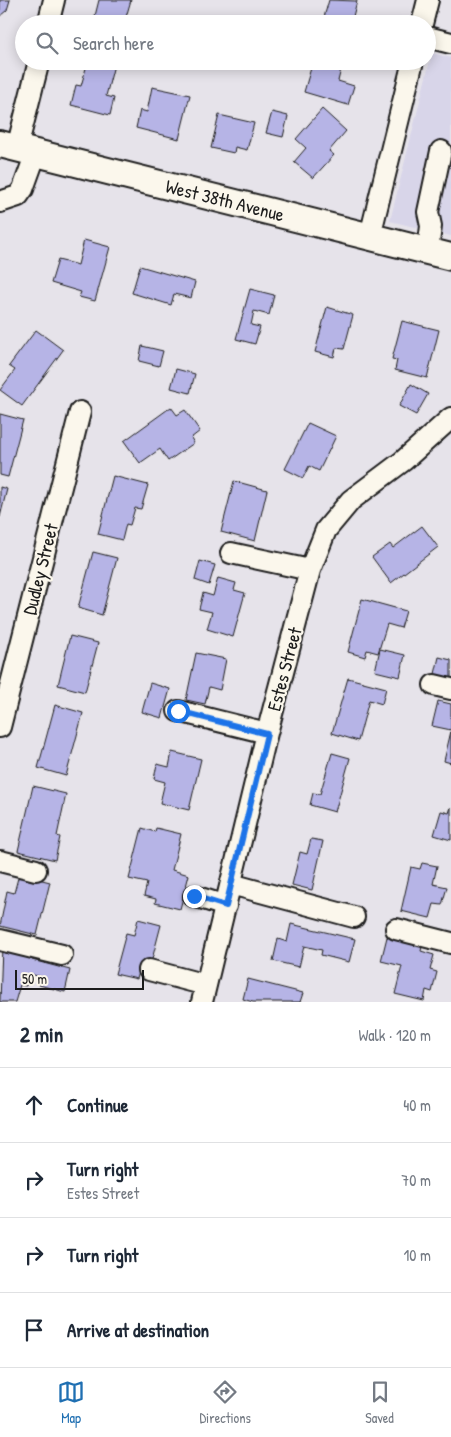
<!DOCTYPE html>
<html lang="en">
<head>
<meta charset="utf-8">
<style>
	:root { --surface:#fff; --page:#f2f2f3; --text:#1f2937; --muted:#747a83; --line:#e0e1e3; --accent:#1f6fb2 }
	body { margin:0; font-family:"Patrick Hand",sans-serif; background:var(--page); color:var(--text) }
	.scale { position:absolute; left:15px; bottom:12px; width:129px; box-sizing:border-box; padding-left:5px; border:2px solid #1c1c1c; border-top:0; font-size:14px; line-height:18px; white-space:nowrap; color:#1c1c1c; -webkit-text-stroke:4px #fbf7ec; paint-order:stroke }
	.stop { position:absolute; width:15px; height:15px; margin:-11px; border:4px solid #1a73e8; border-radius:50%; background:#fff }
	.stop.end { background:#1a73e8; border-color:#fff; box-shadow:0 1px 5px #0008 }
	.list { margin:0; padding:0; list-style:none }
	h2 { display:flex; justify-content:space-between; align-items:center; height:65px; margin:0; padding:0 20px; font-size:21px }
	h2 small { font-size:16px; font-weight:400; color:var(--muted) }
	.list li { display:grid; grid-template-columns:32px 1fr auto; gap:15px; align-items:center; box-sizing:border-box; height:75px; padding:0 20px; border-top:1px solid var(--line) }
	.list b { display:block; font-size:19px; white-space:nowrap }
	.list p { margin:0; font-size:16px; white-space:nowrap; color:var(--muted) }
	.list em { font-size:16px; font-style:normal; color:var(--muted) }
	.icon { flex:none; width:28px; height:28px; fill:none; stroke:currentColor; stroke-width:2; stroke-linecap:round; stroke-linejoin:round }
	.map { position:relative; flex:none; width:451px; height:1002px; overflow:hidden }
	.search { position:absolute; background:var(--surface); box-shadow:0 2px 12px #0003; left:15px; right:15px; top:15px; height:55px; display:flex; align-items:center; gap:12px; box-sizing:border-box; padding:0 18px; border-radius:28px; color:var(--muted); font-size:19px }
	.sheet { height:365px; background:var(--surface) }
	nav { display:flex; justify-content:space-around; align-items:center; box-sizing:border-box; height:70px; border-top:1px solid var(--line); background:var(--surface); font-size:14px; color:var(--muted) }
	nav a { display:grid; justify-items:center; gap:2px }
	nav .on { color:var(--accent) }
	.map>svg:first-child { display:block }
</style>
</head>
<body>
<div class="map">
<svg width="451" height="1002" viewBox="0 0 451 1002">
	<rect width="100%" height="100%" fill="#e6e3ea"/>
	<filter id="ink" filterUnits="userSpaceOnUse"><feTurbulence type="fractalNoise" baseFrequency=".02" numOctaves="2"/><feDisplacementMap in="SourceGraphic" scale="10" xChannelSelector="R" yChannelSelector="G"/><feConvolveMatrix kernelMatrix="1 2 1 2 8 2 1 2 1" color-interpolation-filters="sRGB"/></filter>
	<g filter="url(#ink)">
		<path fill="#d8d5e9" d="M432 53 451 58V236L390 221Z"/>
		<path fill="#b6b4e6" stroke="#1c1c1c" d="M0 0H10L7 10 0 16Z
			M99 0H131L124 24H93Z
			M329 0 357 1 351 24H322Z
			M88 61H115L106 96 114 98 110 115 71 105 76 85 81 86Z
			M313 61H343L338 81 354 86 348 105 304 92Z
			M152 87 190 95 179 139 136 128 140 110 147 112Z
			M322 109 346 131 329 151 334 155 313 178 294 162 306 148 296 139Z
			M272 112 288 116 283 137 266 133Z
			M219 115 254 123 247 150 235 147 234 153 211 148Z
			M84 240 110 247 95 301 79 297 81 292 51 283 58 260 78 265Z
			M140 266 195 282 191 298 174 294 171 305 132 293Z
			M250 289 274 295 269 315 254 311 251 325 260 327 255 344 236 339Z
			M327 307 353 315 344 349 336 348 334 357 315 352Z
			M402 321 439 330 427 378 395 370 397 360 392 359Z
			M36 330 63 350 22 406 0 390 15 370 9 366Z
			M142 346 163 351 159 366 139 361Z
			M176 369 195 374 190 393 171 388Z
			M411 384 428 394 416 415 399 406Z
			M171 407 177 415 185 410 200 431 191 438 194 443 168 461 160 449 140 463 124 441Z
			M0 414 23 420 8 477 0 475Z
			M308 423 336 436 319 471 309 466 303 478 285 469Z
			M113 476 148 485 141 509 135 508 130 525 126 524 122 540 98 534Z
			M234 481 267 490 255 541 221 532Z
			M0 487 7 489 0 517Z
			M422 526 438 547 391 583 372 557 390 544 393 548Z
			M93 552 117 558 102 615 78 608Z
			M200 561 215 565 209 585 195 580Z
			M218 578 236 583 234 590 245 593 233 637 207 629 212 612 199 609 203 593 213 596Z
			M362 599 406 611 401 628 387 624 378 653 367 650 365 657 348 652Z
			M70 636 98 643 85 692 58 685Z
			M380 649 405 655 400 677 375 671Z
			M196 653 226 659 220 690 209 687 205 704 186 700Z
			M439 657 451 660V682L434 678Z
			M348 678 386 688 382 704 369 700 358 741 332 733Z
			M150 683 170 689 162 718 142 712Z
			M438 701 451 704V730L432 726Z
			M55 705 83 713 66 776 38 768Z
			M451 731V763L444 761Z
			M172 752 201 759 189 810 160 803 165 782 154 779 157 764 169 767Z
			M332 753 350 758 335 812 310 805 313 793 320 794Z
			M33 786 66 794 57 836 60 837 55 860 18 851Z
			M451 807V840L434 835 441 811 449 813Z
			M142 828 155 832 156 828 181 834 172 870 189 875 180 909 155 903 156 899 144 896 147 883 129 879Z
			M311 839 323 841 312 890 292 885 300 852 307 854Z
			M422 863 437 866 433 884 447 887 442 905 434 904 430 918 401 911 411 867 420 869Z
			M19 874 50 882 37 935 0 926 7 891 14 893Z
			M138 919 161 925 150 967 141 965 137 979 115 974 126 933 134 935Z
			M291 924 355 939 349 962 321 955 322 950 304 946 299 967 273 961 278 939 287 942Z
			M387 937 403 941 424 938 421 951 434 955 430 970 437 972 432 992 426 990 424 1001 395 994 402 966 381 961Z
			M2 947 33 955 32 960 70 970 65 992 39 985 42 977 29 974 26 986 20 985 15 1002H0Z
			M248 979 303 993 300 1002H253L243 999Z"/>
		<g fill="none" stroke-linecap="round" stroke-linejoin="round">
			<g stroke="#1c1c1c" stroke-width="24">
				<path id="minor" d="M48 24 54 0
					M422 24 428 0
					M427 37 451 43
					M17 148 39 61
					M0 202 18 196 23 189 36 153
					M370 236 413 61
					M428 251 431 226 428 212 441 151
					M231 553 310 570
					M434 685 451 689
					M178 711 267 733
					M0 727 80 412
					M0 861 36 870
					M231 884 354 917
					M194 896 226 906
					M396 929 451 943
					M0 940 62 955
					M149 970 206 985
					M202 1002 267 733 310 570 326 530 351 500 403 461 451 418"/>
			</g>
			<g stroke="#1c1c1c" stroke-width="30">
				<path id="major" d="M0 144 451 257"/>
			</g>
			<use href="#minor" stroke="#fbf7ec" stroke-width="20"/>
			<use href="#major" stroke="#fbf7ec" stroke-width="26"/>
		</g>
	</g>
	<g fill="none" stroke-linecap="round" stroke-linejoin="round" filter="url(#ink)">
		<path stroke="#1a73e8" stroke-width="6" d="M178 711 267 734 226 906 194 896"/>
	</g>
	<g text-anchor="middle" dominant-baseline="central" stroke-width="4.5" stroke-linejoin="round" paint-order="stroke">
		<g font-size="19" fill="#1c1c1c" stroke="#fbf7ec">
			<text transform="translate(225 200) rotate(14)">West 38th Avenue</text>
			<text transform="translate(40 569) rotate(-76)">Dudley Street</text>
			<text transform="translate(284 669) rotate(-75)">Estes Street</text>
		</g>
	</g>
</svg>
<div class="scale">50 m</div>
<div class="stop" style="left:178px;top:711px"></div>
<div class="stop end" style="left:194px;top:896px"></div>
<div class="search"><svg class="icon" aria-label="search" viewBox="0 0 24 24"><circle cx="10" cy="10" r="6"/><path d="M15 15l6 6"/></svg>Search here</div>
</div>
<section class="sheet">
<h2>2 min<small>Walk · 120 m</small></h2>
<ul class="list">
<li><svg class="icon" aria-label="ahead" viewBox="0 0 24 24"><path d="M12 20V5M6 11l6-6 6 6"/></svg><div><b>Continue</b></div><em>40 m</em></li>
<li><svg class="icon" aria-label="right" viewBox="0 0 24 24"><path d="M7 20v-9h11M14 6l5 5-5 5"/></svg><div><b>Turn right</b><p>Estes Street</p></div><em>70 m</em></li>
<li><svg class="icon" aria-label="right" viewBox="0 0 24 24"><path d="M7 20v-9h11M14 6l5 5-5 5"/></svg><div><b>Turn right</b></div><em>10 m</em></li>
<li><svg class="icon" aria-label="arrive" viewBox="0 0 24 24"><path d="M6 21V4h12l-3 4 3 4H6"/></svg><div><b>Arrive at destination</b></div></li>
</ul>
</section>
<nav>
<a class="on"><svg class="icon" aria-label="map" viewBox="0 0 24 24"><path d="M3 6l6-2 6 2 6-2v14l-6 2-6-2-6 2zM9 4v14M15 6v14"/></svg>Map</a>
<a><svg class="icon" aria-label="directions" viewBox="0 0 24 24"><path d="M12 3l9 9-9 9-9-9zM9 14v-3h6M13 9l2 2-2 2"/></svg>Directions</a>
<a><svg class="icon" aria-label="saved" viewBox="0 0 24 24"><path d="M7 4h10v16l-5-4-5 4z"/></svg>Saved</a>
</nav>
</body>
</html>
